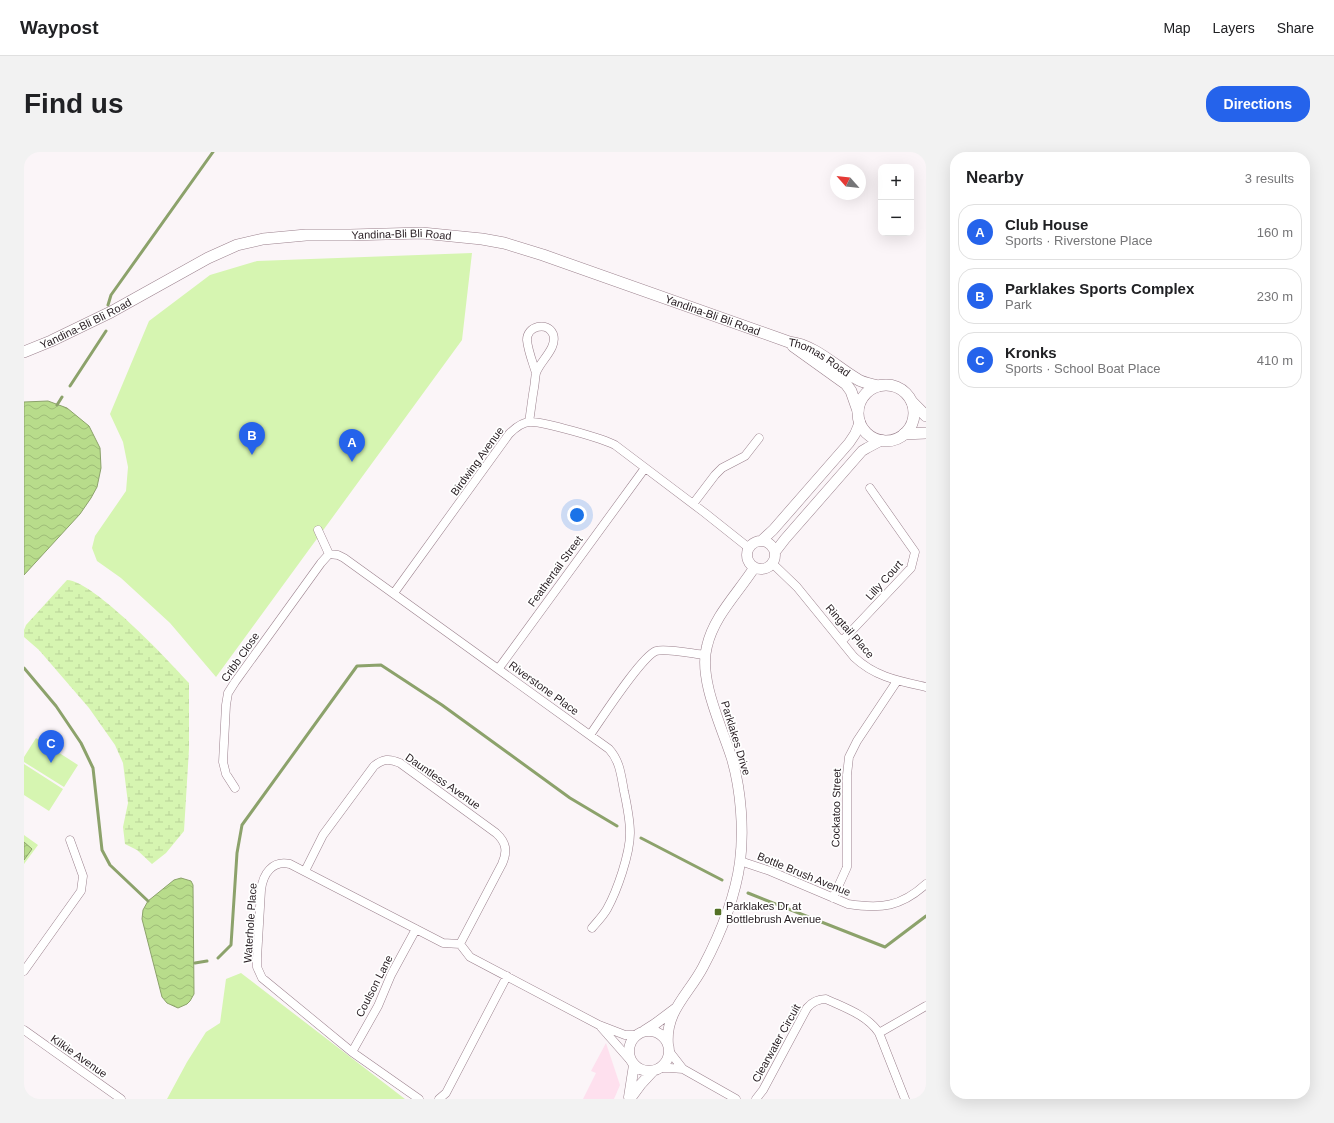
<!DOCTYPE html>
<html lang="en">
<head>
<meta charset="utf-8">
<style>
	:root { --surface:#fff; --page:#f2f2f2; --text:#202124; --muted:#757577; --line:#e0e0e0; --accent:#2563eb }
	body { margin:0; font-family:Arial,sans-serif; background:var(--page); color:var(--text) }
	.controls { position:absolute; right:12px; top:12px; display:grid; overflow:hidden; border-radius:8px; box-shadow:0 4px 16px #0002 }
	.controls button { width:36px; height:36px; display:grid; place-items:center; padding:0; border:0; border-bottom:1px solid var(--line); background:var(--surface); color:var(--text); font:20px sans-serif }
	.compass { position:absolute; left:806px; top:12px; width:36px; height:36px; border-radius:50%; background:var(--surface); box-shadow:0 4px 16px #0002; rotate:297deg }
	.you { position:absolute; left:553px; top:363px; width:14px; height:14px; margin:-10px; border:3px solid #fff; border-radius:50%; background:#1a73e8; box-shadow:0 0 0 6px #1a73e833 }
	.badge { display:grid; place-items:center; width:26px; height:26px; border-radius:50%; background:var(--accent); color:#fff; font-size:13px; font-weight:700 }
	.pin { position:absolute; translate:-50% -33px; filter:drop-shadow(0 1px 2px #0008) }
	.pin::after { content:''; position:absolute; top:21px; width:14px; height:12px; background:inherit; clip-path:polygon(0 0,100% 0,50% 100%) }
	.list { margin:0; padding:0; list-style:none }
	h2 { display:flex; justify-content:space-between; align-items:center; height:52px; margin:0; padding:0 16px; font-size:17px }
	h2 small { font-size:13px; font-weight:400; color:var(--muted) }
	.list li { display:grid; grid-template-columns:26px 1fr auto; gap:12px; align-items:center; box-sizing:border-box; height:56px; margin:0 8px 8px; padding:0 8px; border:1px solid var(--line); border-radius:16px }
	.list b { display:block; font-size:15px; white-space:nowrap }
	.list p { margin:0; font-size:13px; white-space:nowrap; color:var(--muted) }
	.list em { font-size:13px; font-style:normal; color:var(--muted) }
	.map { position:relative; flex:none; width:902px; height:947px; overflow:hidden; border-radius:16px }
	header { display:flex; align-items:center; gap:24px; box-sizing:border-box; height:56px; padding:0 20px; background:var(--surface); border-bottom:1px solid var(--line) }
	header strong { font-size:19px }
	nav { display:flex; gap:22px; margin-inline-start:auto; font-size:14px }
	.intro { display:flex; align-items:center; justify-content:space-between; box-sizing:border-box; height:96px; padding:0 24px }
	h1 { margin:0; font-size:28px }
	.button { padding:10px 18px; border-radius:16px; background:var(--accent); color:#fff; font-size:14px; font-weight:700 }
	main { display:flex; gap:24px; padding:0 24px }
	aside { flex:1; background:var(--surface); border-radius:16px; box-shadow:0 4px 16px #0002 }
	.map>svg:first-child { display:block }
</style>
</head>
<body>
<header>
<strong>Waypost</strong>
<nav><a>Map</a><a>Layers</a><a>Share</a></nav>
</header>
<div class="intro"><h1>Find us</h1><a class="button">Directions</a></div>
<main>
<div class="map">
<svg width="902" height="947" viewBox="0 0 902 947">
	<defs>
		<pattern id="wetland-marsh" width="20" height="14" patternUnits="userSpaceOnUse"><rect width="20" height="14" fill="#d6f5b1"/><path d="M1 5h8M5 5V1M11 12h8M15 12V8" fill="none" stroke="#b8d198"/></pattern>
		<pattern id="water-waves" width="16" height="10" patternUnits="userSpaceOnUse"><rect width="16" height="10" fill="#b8dc8b"/><path d="M0 5q4-4 8 0t8 0" fill="none" stroke="#9ebc78"/></pattern>
	</defs>
	<rect width="100%" height="100%" fill="#fbf5f8"/>
	<path fill="#fee0ee" d="M582 891 596 933 590 947H559L572 921 567 919Z"/>
	<path fill="url(#wetland-marsh)" d="M43 428C70 429 145 509 165 531V597L160 679 142 701 128 712 113 698 101 692 99 675 104 651 99 611 91 593 65 556 15 498 0 485V478L2 473Z"/>
	<path fill="#d6f5b1" d="M448 101 438 188 192 525 146 471 97 426 73 409 68 396 71 384 102 339 104 315 99 290 86 262 125 169 186 123 233 109Z
		M12 586 54 613 40 635 0 610V605Z
		M0 612 39 637 25 659 0 643Z
		M0 683 14 693 0 712Z
		M217 821 381 947H143L163 910 182 880 196 871 202 827Z"/>
	<path fill="url(#water-waves)" stroke="#8ca26b" d="M24 249 43 256 65 274 76 296 77 316 73 335 67 346 56 362 0 423V250Z
		M0 690 8 697 0 708Z
		M157 726 167 729 169 733 170 842 166 849 163 852 154 856 143 851 138 845 118 767 119 758 124 749 150 728Z"/>
	<g fill="none" stroke-linecap="round" stroke-linejoin="round">
		<path stroke="#8ca26b" stroke-width="3" d="M84 153 87 143 189 0
			M46 234 82 179
			M33 253 38 245
			M0 516 32 554 57 591 69 616 78 698 86 713 124 749
			M617 686 698 728
			M724 741 861 795 902 764
			M194 806 207 793 213 701 218 673 333 514 357 513 418 553 546 646 593 674
			M171 811 183 809"/>
		<g stroke="#9b818d" stroke-width="9">
			<path id="minor" d="M505 270C507 258 508 247 510 236 511 231 511 225 512 221 516 209 534 196 529 182 523 169 503 174 503 188 504 199 509 211 512 221
				M669 352 691 323 698 316 721 304 735 286
				M294 378 305 402
				M305 402 314 403 320 406 585 597C596 609 597 623 600 639 603 653 606 667 606 681 606 702 593 739 583 757 579 764 573 770 568 776
				M749 412 773 435 830 505C851 525 875 529 902 535
				M370 441 485 282C491 276 498 270 506 270 518 269 580 287 591 293L681 361 725 396
				M818 489 887 416 891 400 846 336
				M475 516 621 316
				M566 583C578 566 617 505 632 499 642 496 670 502 681 503
				M211 636 202 622 199 610 202 553 204 541 211 530 297 411 305 402
				M716 709 746 719 824 752C857 757 877 755 902 732
				M281 719 299 683 350 614C359 607 365 606 376 611L472 681C482 690 484 699 478 712L436 792
				M809 746 823 715V623L825 605 833 589 873 529
				M0 819 57 739 59 724 46 688
				M577 875 606 908
				M0 878 97 947
				M855 881 902 854
				M645 899 659 917 712 947
				M328 900 354 854 367 823 392 777
				M636 916H646L659 917
				M395 947 328 900 238 826 233 815V806L237 738C239 722 248 708 266 712L419 791 436 792 446 805 575 873 601 883H612
				M415 947 422 941 483 824
				M732 947 739 938 783 856C788 850 794 847 802 847 821 856 843 863 855 881L881 947"/>
		</g>
		<g stroke="#9b818d" stroke-width="11">
			<path id="tertiary" d="M723 403a14 14 0 1 1 28 0a14 14 0 1 1-28 0Z
				M737 389 749 378 825 291 831 282 836 270
				M751 400 761 387 838 299 843 296 858 288
				M605 899a20 20 0 1 1 40 0a20 20 0 1 1-40 0Z
				M620 879 631 872 651 857
				M644 893C641 859 665 842 679 815 697 781 711 747 716 710 720 678 717 638 708 607 698 575 674 527 683 494 690 464 714 441 730 416
				M605 945 610 913
				M606 947 617 932 629 919"/>
		</g>
		<g stroke="#9b818d" stroke-width="12">
			<g id="secondary">
				<path d="M769 194 822 232 827 239 834 259"/>
				<path id="s1" d="M0 200 27 189 87 160 184 106 213 93 239 87 282 83H326L398 81 458 87 480 91 519 103 765 190C791 193 811 214 833 227 839 231 847 232 854 234"/>
				<circle cx="862" cy="261" r="28"/>
				<path d="M888 250 902 264"/>
				<path d="M880 282 902 281"/>
			</g>
		</g>
		<use href="#minor" stroke="#fff" stroke-width="8"/>
		<use href="#tertiary" stroke="#fff" stroke-width="10"/>
		<use href="#secondary" stroke="#fff" stroke-width="11"/>
	</g>
	<rect fill="#547126" stroke="#fff" stroke-width="1.5" x="690" y="756" width="8" height="8" rx="2"/>
	<g text-anchor="middle" dominant-baseline="central" stroke-width="3.5" stroke-linejoin="round" paint-order="stroke">
		<g font-size="11" fill="#241a1f" stroke="#fff">
			<text stroke="none"><textPath href="#s1" startOffset="404">Yandina-Bli Bli Road</textPath></text>
			<text stroke="none"><textPath href="#s1" startOffset="728">Yandina-Bli Bli Road</textPath></text>
			<text stroke="none"><textPath href="#s1" startOffset="68">Yandina-Bli Bli Road</textPath></text>
			<text stroke="none"><textPath href="#s1" startOffset="843">Thomas Road</textPath></text>
			<text transform="translate(453 309) rotate(-54)">Birdwing Avenue</text>
			<text transform="translate(531 419) rotate(-54)">Feathertail Street</text>
			<text transform="translate(860 428) rotate(-48)">Lilly Court</text>
			<text transform="translate(826 479) rotate(49)">Ringtail Place</text>
			<text transform="translate(216 505) rotate(-55)">Cribb Close</text>
			<text transform="translate(520 536) rotate(36)">Riverstone Place</text>
			<text transform="translate(712 586) rotate(73)">Parklakes Drive</text>
			<text transform="translate(419 629) rotate(35)">Dauntless Avenue</text>
			<text transform="translate(812 656) rotate(-89)">Cockatoo Street</text>
			<text transform="translate(780 722) rotate(22)">Bottle Brush Avenue</text>
			<text transform="translate(226 771) rotate(-86)">Waterhole Place</text>
			<text transform="translate(350 834) rotate(-63)">Coulson Lane</text>
			<text transform="translate(752 891) rotate(-61)">Clearwater Circuit</text>
			<text transform="translate(55 904) rotate(35)">Kilkie Avenue</text>
		</g>
		<g font-size="11" fill="#241a1f" stroke="#fff" text-anchor="start">
			<text x="702" y="754">Parklakes Dr at<tspan x="702" dy="13">Bottlebrush Avenue</tspan></text>
		</g>
	</g>
</svg>
<div class="controls">
<button>+</button>
<button>−</button>
</div>
<svg class="compass" viewBox="-18 -18 36 36"><path d="M0-13l5 13h-10z" fill="#e53935"/><path d="M0 13l5-13h-10z" fill="#757577"/></svg>
<div class="you"></div>
<div class="pin badge" style="left:328px;top:310px">A</div>
<div class="pin badge" style="left:228px;top:303px">B</div>
<div class="pin badge" style="left:27px;top:611px">C</div>
</div>
<aside>
<h2>Nearby<small>3 results</small></h2>
<ul class="list">
<li><span class="badge">A</span><div><b>Club House</b><p>Sports · Riverstone Place</p></div><em>160 m</em></li>
<li><span class="badge">B</span><div><b>Parklakes Sports Complex</b><p>Park</p></div><em>230 m</em></li>
<li><span class="badge">C</span><div><b>Kronks</b><p>Sports · School Boat Place</p></div><em>410 m</em></li>
</ul>
</aside>
</main>
</body>
</html>
